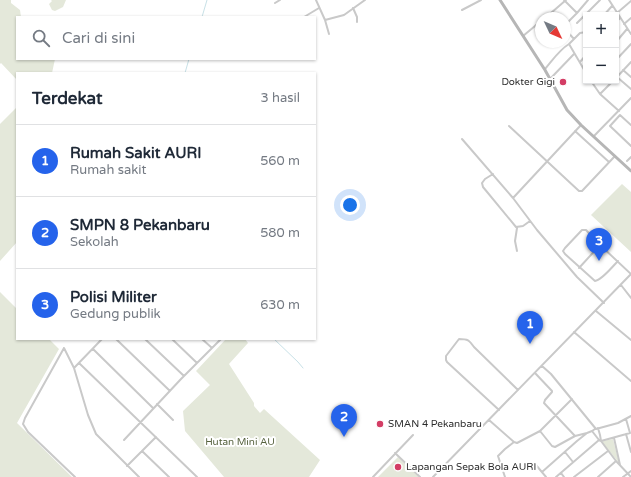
<!DOCTYPE html>
<html lang="id">
<head>
<meta charset="utf-8">
<style>
	:root { --surface:#fff; --page:#f6f6f7; --text:#1f2937; --muted:#747a83; --line:#e0e1e3; --accent:#2563eb }
	body { margin:0; font-family:"Varela Round",sans-serif; background:var(--page); color:var(--text) }
	.controls { position:absolute; right:12px; top:12px; display:grid; overflow:hidden; border-radius:0px; box-shadow:0 1px 3px #0004 }
	.controls button { width:36px; height:36px; display:grid; place-items:center; padding:0; border:0; border-bottom:1px solid var(--line); background:var(--surface); color:var(--text); font:20px sans-serif }
	.compass { position:absolute; left:535px; top:12px; width:36px; height:36px; border-radius:50%; background:var(--surface); box-shadow:0 1px 3px #0004; rotate:134deg }
	.you { position:absolute; left:350px; top:205px; width:14px; height:14px; margin:-10px; border:3px solid #fff; border-radius:50%; background:#1a73e8; box-shadow:0 0 0 6px #1a73e833 }
	.badge { display:grid; place-items:center; width:26px; height:26px; border-radius:50%; background:var(--accent); color:#fff; font-size:13px; font-weight:700 }
	.pin { position:absolute; translate:-50% -33px; filter:drop-shadow(0 1px 2px #0008) }
	.pin::after { content:''; position:absolute; top:21px; width:14px; height:12px; background:inherit; clip-path:polygon(0 0,100% 0,50% 100%) }
	.list { margin:0; padding:0; list-style:none }
	h2 { display:flex; justify-content:space-between; align-items:center; height:52px; margin:0; padding:0 16px; font-size:17px }
	h2 small { font-size:13px; font-weight:400; color:var(--muted) }
	.list li { display:grid; grid-template-columns:26px 1fr auto; gap:12px; align-items:center; box-sizing:border-box; height:72px; padding:0 16px; border-top:1px solid var(--line) }
	.list b { display:block; font-size:15px; white-space:nowrap }
	.list p { margin:0; font-size:13px; white-space:nowrap; color:var(--muted) }
	.list em { font-size:13px; font-style:normal; color:var(--muted) }
	.icon { flex:none; width:22px; height:22px; fill:none; stroke:currentColor; stroke-width:2; stroke-linecap:round; stroke-linejoin:round }
	.map { position:relative; flex:none; width:631px; height:477px; overflow:hidden }
	.search { position:absolute; background:var(--surface); box-shadow:0 1px 3px #0004; left:16px; top:16px; width:300px; height:44px; display:flex; align-items:center; gap:10px; box-sizing:border-box; padding:0 14px; border-radius:0px; color:var(--muted); font-size:15px }
	.panel { position:absolute; background:var(--surface); box-shadow:0 1px 3px #0004; left:16px; top:72px; width:300px; height:268px; border-radius:0px }
	.map>svg:first-child { display:block }
</style>
</head>
<body>
<div class="map">
<svg width="631" height="477" viewBox="0 0 631 477">
	<rect width="100%" height="100%" fill="#fff"/>
	<path fill="#e4e8da" d="M0 0H11V3L20 10 21 17H17V59H55L52 73H17V80L1 63 0 64Z
		M51 0H66L63 7 55 11 52 10 49 4 52 1Z
		M17 107V242L0 261V124Z
		M622 184 631 192V252L591 215Z
		M0 292 17 309V339H49L59 349 17 423 72 477H0Z
		M226 339H245L248 343 229 364 254 403V406L260 413 264 409 320 460 309 477H224L185 431 183 411 210 385 196 371Z
		M613 439 619 463 603 443V441Z
		M398 457 419 477H378Z"/>
	<g fill="none" stroke-linecap="round" stroke-linejoin="round">
		<path stroke="#c8e1e7" stroke-width="1" d="M202 17 207 0
			M185 73 189 59
			M274 339 298 362 303 368"/>
		<path stroke="#c9c9c9" stroke-width="2" d="M316 0 325 20 329 34
			M564 0 577 13 565 25
			M609 0 631 34
			M275 3 280 0
			M353 8 357 17V22
			M462 10 481 0
			M577 13 588 0
			M617 13 631 1
			M604 15 612 6
			M304 17 319 8
			M545 18 550 14
			M555 18 551 13 566 0
			M325 20 344 15 365 0
			M616 22 620 18
			M577 23 600 0
			M624 24 631 18
			M565 29 574 39 569 44 586 73
			M523 36 541 21
			M574 39 580 33 586 32
			M616 42 627 29
			M616 60 631 44
			M580 62 586 55
			M545 69C552 61 559 50 569 44
			M623 70 631 77
			M617 77 631 89
			M616 78 631 62
			M550 79 574 54
			M591 81 600 94 619 111
			M600 94 613 81
			M631 125 620 115 610 126 631 146
			M509 126 579 191H582L615 156
			M575 131 609 162
			M594 136 631 98
			M462 139 513 198 537 230 577 277 604 303
			M627 161 631 157
			M493 174 485 179 482 183 483 187 516 227 523 226 530 221
			M513 198 581 125
			M517 251 515 241 517 228
			M618 261C612 267 602 280 595 281L565 254 563 251 565 248 582 230H586L600 245 631 274
			M579 268 600 245
			M621 285 631 298
			M596 311 631 340
			M574 332 631 381
			M116 339 170 391
			M145 339 184 376
			M172 339 197 363
			M202 339 212 348
			M64 348 25 418 23 424 28 432 75 477
			M64 348 74 368 88 415 96 434 139 477
			M93 349 153 408
			M79 363 197 477
			M542 366 551 374 596 429 618 423 631 416
			M74 368 102 339
			M535 373 552 391V392L545 400 544 403 575 436 587 433
			M157 404 173 420
			M499 410 447 362 446 360V356L459 339C468 339 469 340 474 347L518 390
			M489 420 514 442 505 449 498 456 505 477
			M598 428 600 435 601 441 630 433 626 419
			M595 429 592 431 599 440 601 441 616 461 631 477
			M540 431 572 399
			M626 434 631 452
			M614 438 620 465
			M124 440 181 379 221 339
			M514 442 517 443 540 431 552 446 555 447 575 436
			M142 451 169 477
			M565 452 573 462
			M395 453 420 477
			M536 465 546 477
			M127 466 156 437
			M542 472 577 441 587 433 592 431
			M561 473 564 477
			M373 477 413 435
			M433 477 631 274
			M556 477 599 440
			M574 477 608 451
			M598 477 616 461
			M623 477 631 471"/>
		<path stroke="#b6b6b6" stroke-width="3" d="M500 0 545 70 567 110 581 125 631 171"/>
	</g>
	<g fill="#d33d65" stroke="#fff" stroke-width="1.5">
		<circle cx="563" cy="82" r="4"/>
		<circle cx="380" cy="424" r="4"/>
		<circle cx="398" cy="467" r="4"/>
	</g>
	<g text-anchor="middle" dominant-baseline="central" stroke-width="4" stroke-linejoin="round" paint-order="stroke">
		<g font-size="10" fill="#2c2c2c" stroke="#fff" text-anchor="start">
			<text x="555" y="82" text-anchor="end">Dokter Gigi</text>
			<text x="388" y="424">SMAN 4 Pekanbaru</text>
			<text x="406" y="467">Lapangan Sepak Bola AURI</text>
		</g>
		<g font-size="10" fill="#56623e" stroke="#fff">
			<text x="240" y="442">Hutan Mini AU</text>
		</g>
	</g>
</svg>
<div class="controls">
<button>+</button>
<button>−</button>
</div>
<svg class="compass" viewBox="-18 -18 36 36"><path d="M0-13l5 13h-10z" fill="#e53935"/><path d="M0 13l5-13h-10z" fill="#747a83"/></svg>
<div class="you"></div>
<div class="pin badge" style="left:530px;top:344px">1</div>
<div class="pin badge" style="left:344px;top:437px">2</div>
<div class="pin badge" style="left:599px;top:261px">3</div>
<div class="search"><svg class="icon" aria-label="search" viewBox="0 0 24 24"><circle cx="10" cy="10" r="6"/><path d="M15 15l6 6"/></svg>Cari di sini</div>
<section class="panel">
<h2>Terdekat<small>3 hasil</small></h2>
<ul class="list">
<li><span class="badge">1</span><div><b>Rumah Sakit AURI</b><p>Rumah sakit</p></div><em>560 m</em></li>
<li><span class="badge">2</span><div><b>SMPN 8 Pekanbaru</b><p>Sekolah</p></div><em>580 m</em></li>
<li><span class="badge">3</span><div><b>Polisi Militer</b><p>Gedung publik</p></div><em>630 m</em></li>
</ul>
</section>
</div>
</body>
</html>
